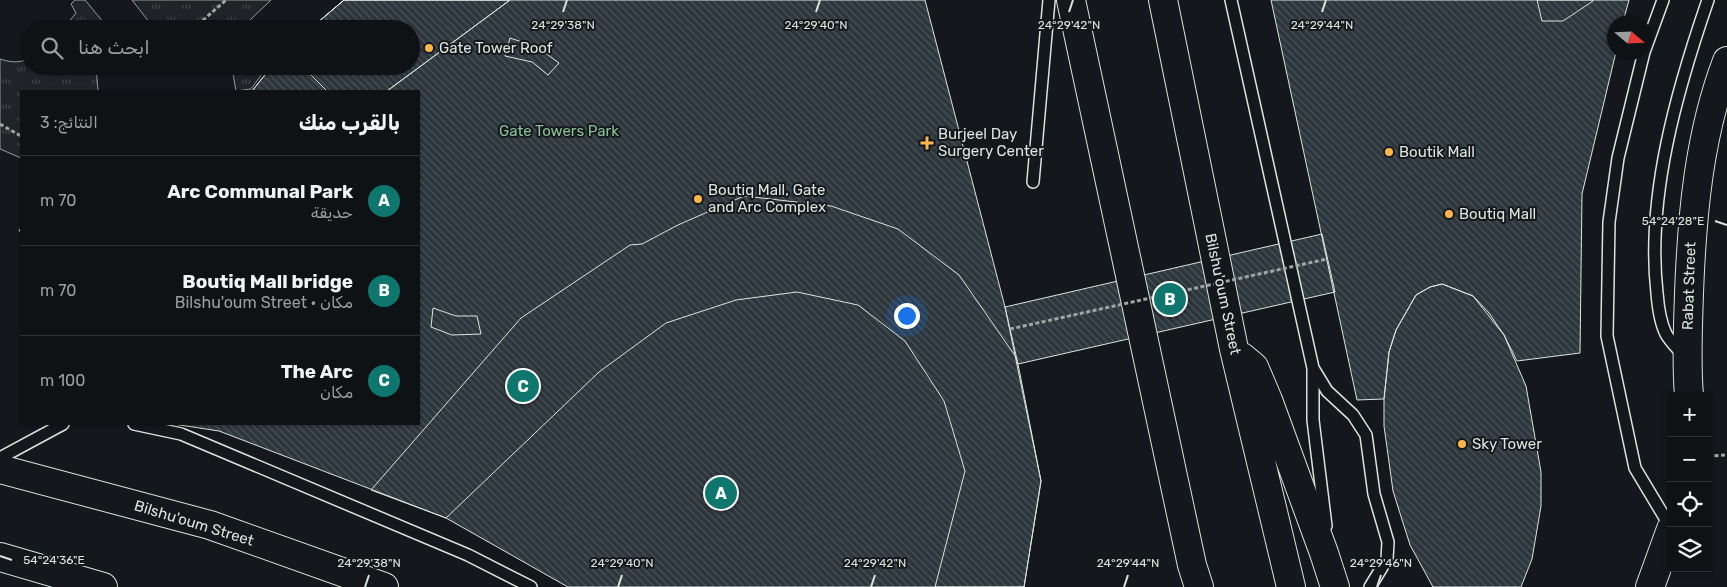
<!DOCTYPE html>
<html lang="ar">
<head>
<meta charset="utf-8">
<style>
	:root { --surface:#0f1215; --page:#1d2022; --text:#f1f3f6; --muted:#9b9ea0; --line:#2f3234; --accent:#0f766e }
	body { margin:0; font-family:Rubik,Cairo,sans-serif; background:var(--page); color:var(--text); direction:rtl }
	.controls { position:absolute; right:15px; bottom:15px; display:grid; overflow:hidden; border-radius:0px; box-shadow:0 1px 4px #0004 }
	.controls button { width:45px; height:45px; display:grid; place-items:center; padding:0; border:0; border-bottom:1px solid var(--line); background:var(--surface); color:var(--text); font:25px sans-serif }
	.compass { position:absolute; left:1607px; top:15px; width:45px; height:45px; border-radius:50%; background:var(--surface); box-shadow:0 1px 4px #0004; rotate:109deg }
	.you { position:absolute; left:906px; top:315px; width:18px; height:18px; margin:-12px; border:4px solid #fff; border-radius:50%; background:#1a73e8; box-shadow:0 0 0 8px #1a73e833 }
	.badge { display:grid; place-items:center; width:32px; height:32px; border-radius:50%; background:var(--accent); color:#fff; font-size:16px; font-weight:700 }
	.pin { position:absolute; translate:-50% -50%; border:2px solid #fff; box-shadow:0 1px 5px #0006 }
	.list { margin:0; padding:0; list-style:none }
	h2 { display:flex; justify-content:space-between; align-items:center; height:65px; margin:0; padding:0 20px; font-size:21px }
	h2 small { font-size:16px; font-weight:400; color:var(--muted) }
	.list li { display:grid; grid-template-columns:32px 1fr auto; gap:15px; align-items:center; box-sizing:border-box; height:90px; padding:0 20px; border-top:1px solid var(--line) }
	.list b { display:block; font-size:19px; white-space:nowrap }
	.list p { margin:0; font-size:16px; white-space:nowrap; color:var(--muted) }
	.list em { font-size:16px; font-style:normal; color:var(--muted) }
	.icon { flex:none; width:28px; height:28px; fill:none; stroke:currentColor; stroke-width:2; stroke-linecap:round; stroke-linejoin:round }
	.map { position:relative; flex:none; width:1727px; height:587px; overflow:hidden; direction:ltr }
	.search { position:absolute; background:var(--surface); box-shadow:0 1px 4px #0004; left:20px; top:20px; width:400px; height:55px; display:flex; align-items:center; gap:12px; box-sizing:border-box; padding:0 18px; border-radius:28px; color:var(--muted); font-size:19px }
	.panel { position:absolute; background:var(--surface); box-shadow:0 1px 4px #0004; left:20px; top:90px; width:400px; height:335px; border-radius:0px; direction:rtl }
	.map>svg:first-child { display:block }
</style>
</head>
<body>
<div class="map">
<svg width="1727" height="587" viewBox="0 0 1727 587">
	<defs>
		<pattern id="grass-tufts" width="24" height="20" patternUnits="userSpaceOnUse" patternTransform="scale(1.25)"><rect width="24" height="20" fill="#202428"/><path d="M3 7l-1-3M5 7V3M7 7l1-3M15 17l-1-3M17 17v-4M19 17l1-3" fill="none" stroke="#404447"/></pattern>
		<pattern id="building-back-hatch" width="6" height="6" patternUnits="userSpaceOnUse" patternTransform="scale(1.25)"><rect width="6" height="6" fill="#2c363c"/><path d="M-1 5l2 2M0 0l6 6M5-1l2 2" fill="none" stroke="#4a5358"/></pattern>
	</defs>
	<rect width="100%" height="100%" fill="#14181c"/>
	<path fill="url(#grass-tufts)" stroke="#939e99" d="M75 0H85L109 29H63L76 13 71 4Z
		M132 0H271L250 20 248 29 153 27Z
		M29 58V66H96L98 91H21V158L0 149V59C10 62 19 64 29 58Z
		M221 66H268L251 89 236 91 233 74Z"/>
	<path fill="url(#building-back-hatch)" stroke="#d8e6dc" d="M344 0H510L387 91H252L272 66H411V29H310Z
		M344 0H510L387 91H327L302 66H411V29H310Z
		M344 0H925L1005 307 1041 481 1024 587H568L446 518 219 431 173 424H419V91H252L272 66H411V29H310Z
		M1271 0H1629L1623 22H1614L1616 52 1582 194 1580 353 1517 361 1504 335 1473 296 1442 284 1430 287 1416 295 1396 330 1389 352 1384 399 1357 400Z
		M1537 0H1593V1L1563 21H1542Z
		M510 38 537 47 559 63 548 75 532 62 505 56Z
		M744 196 831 206 898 229 959 275 1016 357 1018 364 1041 481 1024 587H935L965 471 944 401 905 341 858 305 797 292 736 300 666 323 599 372 446 518 371 490 521 318 630 245 642 244 678 225Z
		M1322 234 1335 292 1018 364 1005 307Z
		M1442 284 1473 296 1489 313 1504 335 1526 386 1541 472V506L1532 559 1521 587H1433L1410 545 1393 491 1384 426V399L1389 352 1396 330 1416 295 1430 287Z
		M433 308 456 316H477L481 334 452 335 431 327Z"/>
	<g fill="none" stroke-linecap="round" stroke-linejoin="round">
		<g stroke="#d8e6dc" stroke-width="14">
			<path id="lane" d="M1231 0 1313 368V420L1326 526
				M1644 52 1618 158 1609 222 1607 336 1635 468 1671 528
				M1644 52 1663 0
				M1033 182 1049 0
				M1682 354C1677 348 1670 341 1666 334 1660 322 1658 306 1657 293 1646 197 1677 90 1708 0
				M1313 368 1327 391 1353 415 1366 435 1374 494 1388 542 1387 559 1370 587
				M134 424 181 434 468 555 531 587
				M0 458 63 424"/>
		</g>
		<g stroke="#d8e6dc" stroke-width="30">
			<path id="secondary" d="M1071 0 1192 565 1199 587
				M1163 0 1234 349 1291 587
				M1242 357 1254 367 1268 400 1324 553 1335 587
				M1689 396C1686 361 1688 328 1689 293 1692 214 1699 135 1727 61
				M0 469 210 525 384 587
				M0 557 103 587
				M1650 587 1671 529"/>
		</g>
		<path stroke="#9da8a2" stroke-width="3" stroke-dasharray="4 2.5" stroke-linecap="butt" d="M193 29 226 0
			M0 124 21 136
			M19 231 21 230
			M1708 456 1727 455"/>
		<use href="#lane" stroke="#14181c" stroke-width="11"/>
		<use href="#secondary" stroke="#14181c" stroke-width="28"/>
		<path stroke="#9da8a2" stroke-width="3" stroke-dasharray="4 2.5" stroke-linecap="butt" d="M1010 329 1327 259"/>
	</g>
	<path fill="none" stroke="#d8e6dc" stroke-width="2" d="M563 12 567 0M816 12 820 0M1069 12 1073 0M1322 12 1326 0M1715 221 1727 225M0 556 12 560M365 587 369 575M618 587 622 575M871 587 875 575M1124 587 1128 575M1377 587 1381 575"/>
	<g fill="#ffb74d" stroke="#14181c" stroke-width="2">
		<circle cx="429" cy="48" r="5"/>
		<path d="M924.5 135.5h5v5h5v5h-5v5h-5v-5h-5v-5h5z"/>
		<circle cx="1389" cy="152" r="5"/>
		<circle cx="698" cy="199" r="5"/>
		<circle cx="1449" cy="214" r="5"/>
		<circle cx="1462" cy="444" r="5"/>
	</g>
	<g text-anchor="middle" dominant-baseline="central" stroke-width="4" stroke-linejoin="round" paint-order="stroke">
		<g font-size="15" fill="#d8e6dc" stroke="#14181c" text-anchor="start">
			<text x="439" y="48">Gate Tower Roof</text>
			<text x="938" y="134">Burjeel Day<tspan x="938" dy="17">Surgery Center</tspan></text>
			<text x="1399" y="152">Boutik Mall</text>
			<text x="708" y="190">Boutiq Mall, Gate<tspan x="708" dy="17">and Arc Complex</tspan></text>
			<text x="1459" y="214">Boutiq Mall</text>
			<text x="1472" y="444">Sky Tower</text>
		</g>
		<g font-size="15" fill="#8ac095" stroke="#14181c">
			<text x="559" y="131">Gate Towers Park</text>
		</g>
		<g font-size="15" fill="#d8e6dc" stroke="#14181c">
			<text transform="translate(1689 286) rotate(-88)">Rabat Street</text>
			<text transform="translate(1223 294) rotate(78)">Bilshu'oum Street</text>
			<text transform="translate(194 523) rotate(17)">Bilshu'oum Street</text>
		</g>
	</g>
	<g font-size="12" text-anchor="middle" fill="#d8e6dc" stroke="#14181c" stroke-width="4" stroke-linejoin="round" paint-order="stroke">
		<text x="563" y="29">24°29'38"N</text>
		<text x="816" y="29">24°29'40"N</text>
		<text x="1069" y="29">24°29'42"N</text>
		<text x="1322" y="29">24°29'44"N</text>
		<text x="1673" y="225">54°24'28"E</text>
		<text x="54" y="564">54°24'36"E</text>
		<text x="369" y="567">24°29'38"N</text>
		<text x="622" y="567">24°29'40"N</text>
		<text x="875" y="567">24°29'42"N</text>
		<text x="1128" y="567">24°29'44"N</text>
		<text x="1381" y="567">24°29'46"N</text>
	</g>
</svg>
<div class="controls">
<button>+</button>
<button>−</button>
<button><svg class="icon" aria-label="locate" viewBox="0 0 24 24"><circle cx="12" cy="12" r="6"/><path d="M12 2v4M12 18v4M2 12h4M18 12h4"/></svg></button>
<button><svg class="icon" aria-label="layers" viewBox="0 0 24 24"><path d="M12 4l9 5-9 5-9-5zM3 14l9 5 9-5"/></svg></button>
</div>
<svg class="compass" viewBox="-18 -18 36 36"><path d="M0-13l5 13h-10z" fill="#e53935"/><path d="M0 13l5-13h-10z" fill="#9b9ea0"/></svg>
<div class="you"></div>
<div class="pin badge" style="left:721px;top:493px">A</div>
<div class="pin badge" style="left:1170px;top:299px">B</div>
<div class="pin badge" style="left:523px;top:386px">C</div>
<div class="search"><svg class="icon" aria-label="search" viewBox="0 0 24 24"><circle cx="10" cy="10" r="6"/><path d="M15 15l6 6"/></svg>ابحث هنا</div>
<section class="panel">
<h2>بالقرب منك<small>النتائج: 3</small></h2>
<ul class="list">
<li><span class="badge">A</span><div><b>Arc Communal Park</b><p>حديقة</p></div><em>70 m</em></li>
<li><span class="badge">B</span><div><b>Boutiq Mall bridge</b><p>مكان · Bilshu'oum Street</p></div><em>70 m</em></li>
<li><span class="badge">C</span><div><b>The Arc</b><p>مكان</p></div><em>100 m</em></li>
</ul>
</section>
</div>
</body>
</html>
